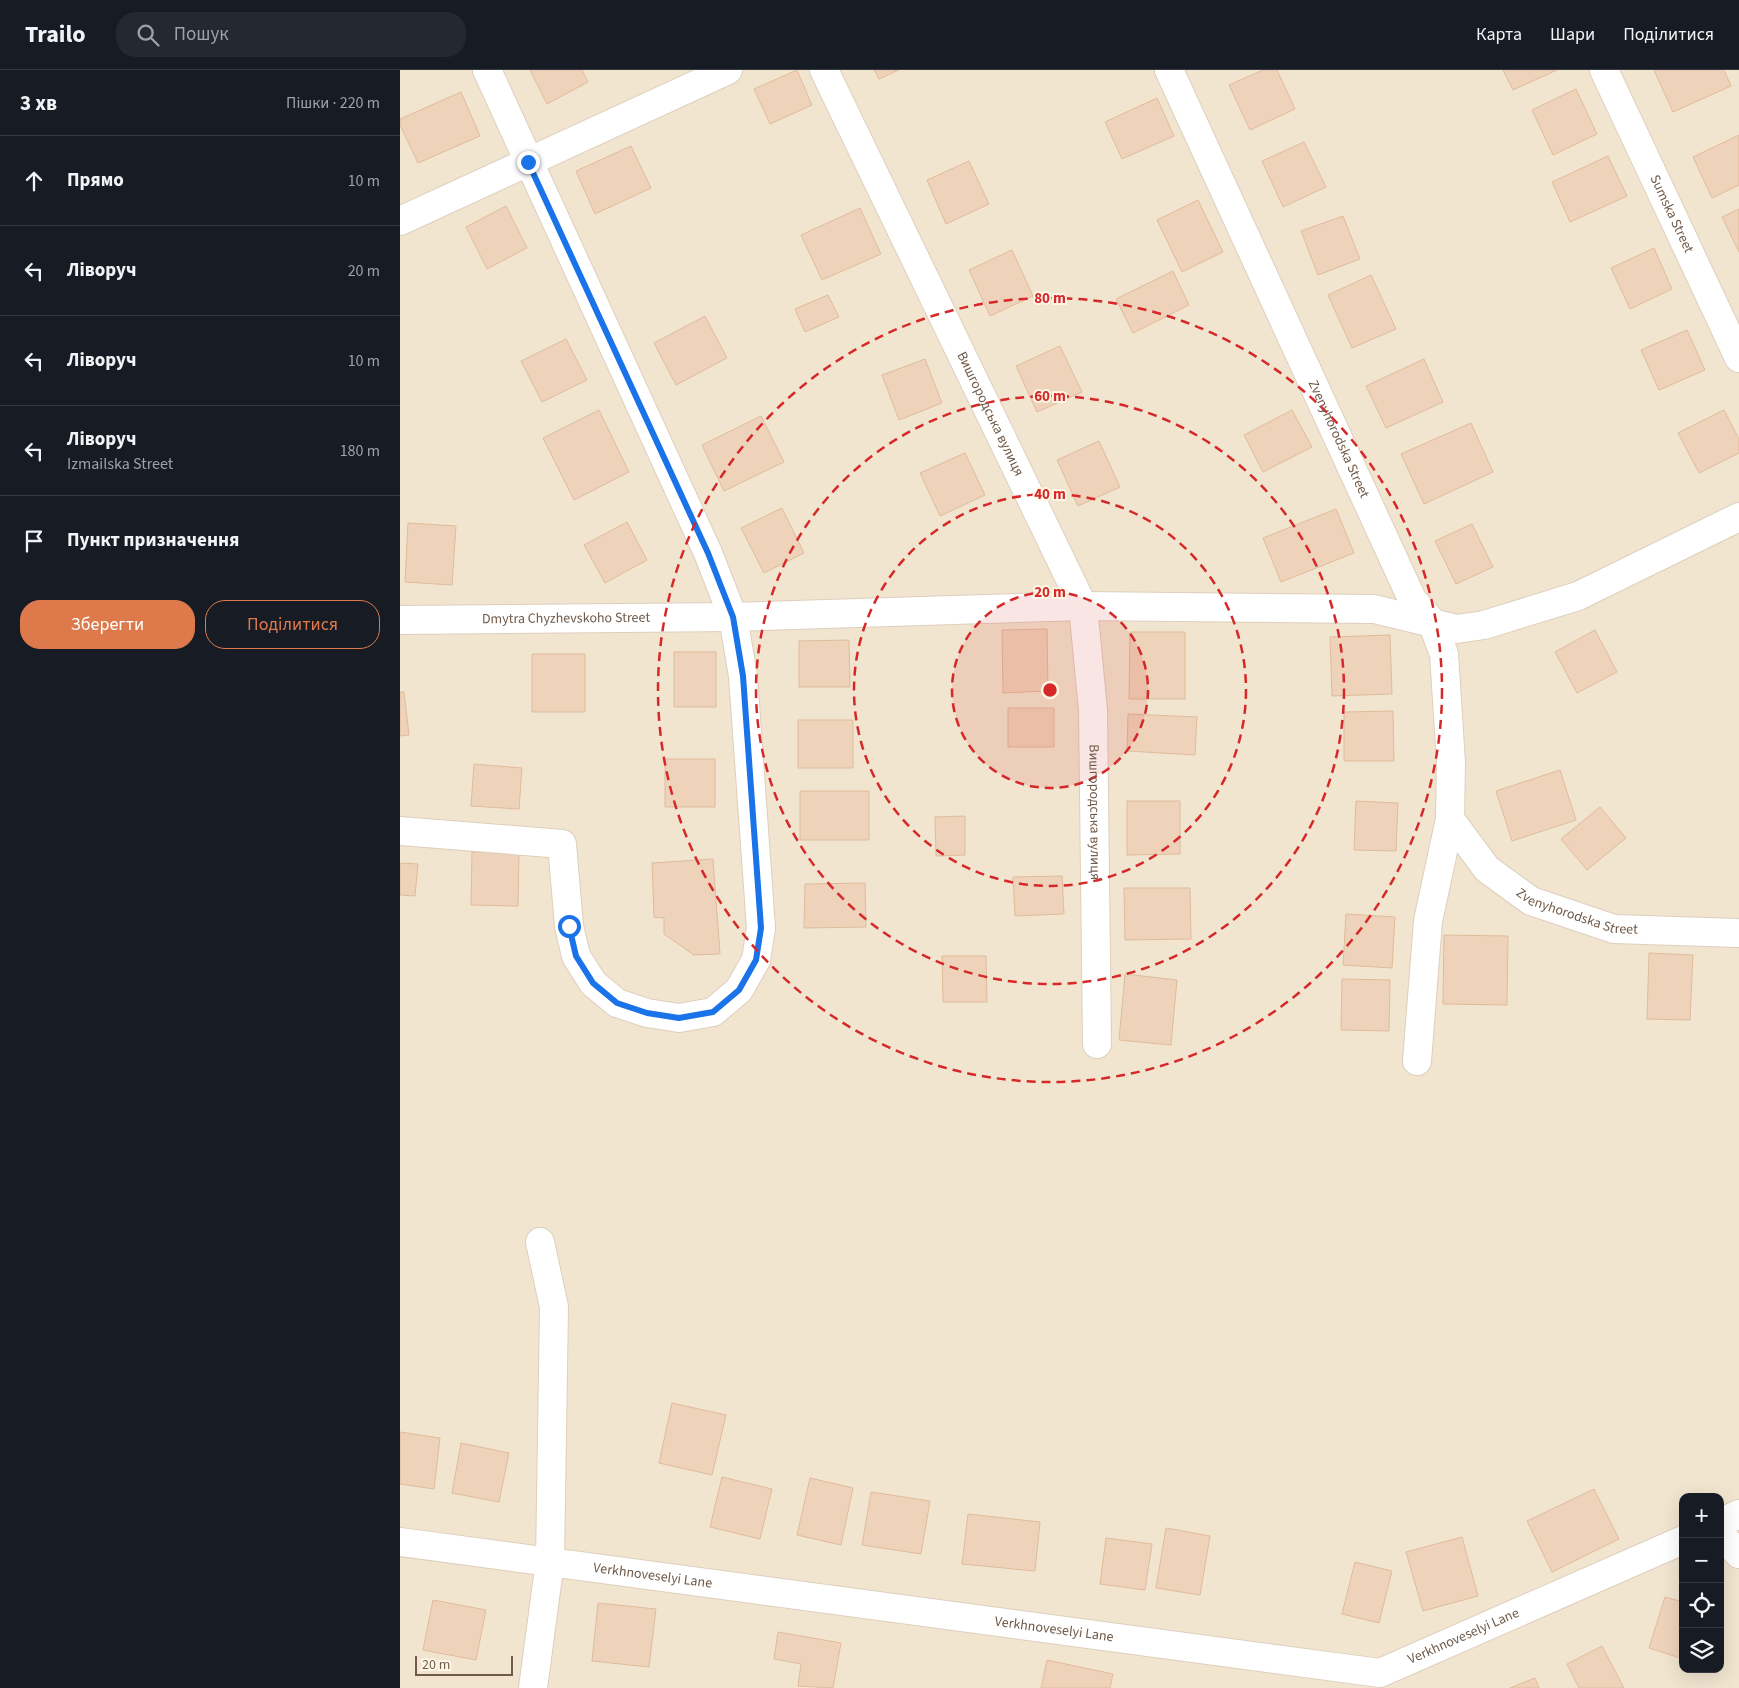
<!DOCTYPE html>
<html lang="uk">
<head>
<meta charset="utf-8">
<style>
	:root { --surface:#171b24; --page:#242831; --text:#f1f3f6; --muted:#9ea1a6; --line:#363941; --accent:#de794c }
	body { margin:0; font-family:"Source Sans 3",sans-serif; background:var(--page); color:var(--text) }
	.controls { position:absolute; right:15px; bottom:15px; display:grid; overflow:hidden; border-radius:10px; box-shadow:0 5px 20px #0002 }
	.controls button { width:45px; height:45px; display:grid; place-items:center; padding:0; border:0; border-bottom:1px solid var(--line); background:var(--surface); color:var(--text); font:25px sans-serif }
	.scale { position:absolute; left:15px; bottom:12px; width:98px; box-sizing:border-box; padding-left:5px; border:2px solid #705a49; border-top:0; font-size:14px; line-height:18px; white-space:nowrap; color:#705a49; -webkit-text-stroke:4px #fef7e6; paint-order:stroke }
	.stop { position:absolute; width:15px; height:15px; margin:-11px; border:4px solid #1a73e8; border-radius:50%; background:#fff }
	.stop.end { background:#1a73e8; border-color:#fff; box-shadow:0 1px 5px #0008 }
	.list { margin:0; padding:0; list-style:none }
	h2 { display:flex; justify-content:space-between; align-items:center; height:65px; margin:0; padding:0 20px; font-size:21px }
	h2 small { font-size:16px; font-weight:400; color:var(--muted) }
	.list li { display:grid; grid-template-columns:32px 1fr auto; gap:15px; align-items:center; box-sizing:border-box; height:90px; padding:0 20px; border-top:1px solid var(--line) }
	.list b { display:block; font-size:19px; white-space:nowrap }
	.list p { margin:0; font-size:16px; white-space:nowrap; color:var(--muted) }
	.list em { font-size:16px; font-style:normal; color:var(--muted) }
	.actions { display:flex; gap:10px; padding:15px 20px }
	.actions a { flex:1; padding:11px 0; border:1px solid var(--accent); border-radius:20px; text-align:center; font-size:18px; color:var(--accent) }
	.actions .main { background:var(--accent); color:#fff }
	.icon { flex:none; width:28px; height:28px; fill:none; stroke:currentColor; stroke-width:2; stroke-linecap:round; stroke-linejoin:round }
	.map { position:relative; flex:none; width:1339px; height:1618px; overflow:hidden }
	header { display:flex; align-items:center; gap:30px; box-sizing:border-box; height:70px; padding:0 25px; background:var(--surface); border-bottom:1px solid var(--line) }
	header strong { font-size:24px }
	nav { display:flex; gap:28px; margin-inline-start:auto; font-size:18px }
	.search { width:350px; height:45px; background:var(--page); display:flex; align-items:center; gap:12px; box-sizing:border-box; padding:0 18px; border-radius:20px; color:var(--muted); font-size:19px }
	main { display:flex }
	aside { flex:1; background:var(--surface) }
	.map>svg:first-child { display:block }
</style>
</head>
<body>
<header>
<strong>Trailo</strong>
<div class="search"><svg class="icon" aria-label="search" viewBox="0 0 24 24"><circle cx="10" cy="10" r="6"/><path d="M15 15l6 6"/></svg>Пошук</div>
<nav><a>Карта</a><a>Шари</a><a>Поділитися</a></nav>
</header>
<main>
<aside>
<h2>3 хв<small>Пішки · 220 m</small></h2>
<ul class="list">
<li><svg class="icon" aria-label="ahead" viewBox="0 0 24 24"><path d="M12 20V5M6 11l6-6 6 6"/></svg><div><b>Прямо</b></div><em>10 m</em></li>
<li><svg class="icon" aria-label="left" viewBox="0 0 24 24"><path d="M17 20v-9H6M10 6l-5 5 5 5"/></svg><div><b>Ліворуч</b></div><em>20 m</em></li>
<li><svg class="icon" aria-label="left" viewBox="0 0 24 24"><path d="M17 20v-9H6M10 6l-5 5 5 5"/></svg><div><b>Ліворуч</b></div><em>10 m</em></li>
<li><svg class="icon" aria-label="left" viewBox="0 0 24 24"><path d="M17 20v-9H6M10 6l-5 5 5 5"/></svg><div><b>Ліворуч</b><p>Izmailska Street</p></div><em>180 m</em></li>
<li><svg class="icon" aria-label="arrive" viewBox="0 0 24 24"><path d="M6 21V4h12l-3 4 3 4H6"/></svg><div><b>Пункт призначення</b></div></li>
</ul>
<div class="actions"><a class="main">Зберегти</a><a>Поділитися</a></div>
</aside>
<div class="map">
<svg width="1339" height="1618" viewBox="0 0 1339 1618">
	<rect width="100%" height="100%" fill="#faf3e1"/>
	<path fill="#f1e5d0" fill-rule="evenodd" d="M0 0H1339V1618H0ZM1283 1427H1320V1599H1283Z"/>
	<path fill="#eed3ba" stroke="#e0bb9b" d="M130 0H182L188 12 147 34Z
		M397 0 412 35 370 54 354 19Z
		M474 0H499L479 9Z
		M863 0H877L895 39 850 60 829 15Z
		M1103 0H1157L1113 20Z
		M1254 0H1324L1331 16 1273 42Z
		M1176 19 1197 64 1153 85 1132 40Z
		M61 22 80 66 18 93 0 55V49Z
		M757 28 774 66 722 89 705 52Z
		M1339 65V115L1312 128 1293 87Z
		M904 72 926 117 883 137 862 91Z
		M231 76 251 118 195 144 176 101Z
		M1208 86 1227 126 1170 152 1152 112Z
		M569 91 589 134 546 154 527 110Z
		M798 130 823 182 782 202 757 150Z
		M106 136 127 178 87 199 66 157Z
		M460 138 481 184 422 210 401 165Z
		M1339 139V182L1322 147Z
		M943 146 960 189 918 205 901 161Z
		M1254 178 1272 219 1230 239 1211 198Z
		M612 180 633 226 590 246 569 200Z
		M773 201 789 235 733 263 716 229Z
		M971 205 996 259 952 278 928 225Z
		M428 225 439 247 405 262 395 239Z
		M305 246 327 288 276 315 254 273Z
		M1287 260 1305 300 1259 320 1241 280Z
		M166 269 187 310 142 332 121 291Z
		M660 276 682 322 637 342 616 296Z
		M525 289 542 333 499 350 482 305Z
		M1024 289 1043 332 986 358 966 316Z
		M199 340 229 402 174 430 143 368Z
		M892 340 912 377 863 402 844 365Z
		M1324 340 1339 369V383L1299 403 1278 363Z
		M361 346 384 392 324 421 302 375Z
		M1071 353 1093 402 1024 434 1001 384Z
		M699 371 720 417 678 436 657 390Z
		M565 383 585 425 540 446 520 403Z
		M382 438 404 483 364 503 341 458Z
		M936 439 954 483 881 512 863 468Z
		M227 452 247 490 205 513 184 475Z
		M8 453 56 456 52 515 5 512Z
		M1072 454 1093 497 1056 514 1035 471Z
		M647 559 648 621 603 623 602 560Z
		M1195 560 1217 602 1177 623 1155 582Z
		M730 562H785V629H729Z
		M990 565 992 624 932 626 930 567Z
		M449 570 450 617H399V571Z
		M274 582H316V637H274Z
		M132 584H185V642H132Z
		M0 622H4L9 665 0 666Z
		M608 638H654V677H608Z
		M993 641 994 691H944V642Z
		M728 644 797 647 795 685 727 681Z
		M398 650H453V698H398Z
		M265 689H315V737H265Z
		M74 694 122 698 119 739 71 736Z
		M1160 700 1176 750 1112 771 1096 721Z
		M400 721H469V770H400Z
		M727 731H780V784L727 785Z
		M956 731 998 733 996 781 954 780Z
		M1200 737 1226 768 1187 800 1161 769Z
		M565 746V785L536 786 535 747Z
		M72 782 119 783 118 836 71 835Z
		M313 789 320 884 294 885 264 864V848L254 847 252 793Z
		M0 793 18 794 15 826 0 825Z
		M662 806 664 844 615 846 613 807Z
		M465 813 466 857 404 858 405 814Z
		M724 818H790L791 869 725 870Z
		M946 844 995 847 992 898 943 895Z
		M1044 865 1108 866 1107 935 1043 934Z
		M1249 883 1293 885 1290 950 1247 949Z
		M542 886H586L587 932H543Z
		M725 904 777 910 771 975 719 970Z
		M942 909 990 910 989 961 941 960Z
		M272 1333 326 1345 312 1405 259 1393Z
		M0 1362 40 1368 34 1419 0 1414Z
		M61 1373 109 1383 99 1432 52 1423Z
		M322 1407 372 1419 360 1469 310 1457Z
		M410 1408 453 1418 441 1475 397 1465Z
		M1194 1419 1219 1469 1152 1502 1127 1451Z
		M471 1422 530 1431 521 1484 462 1475Z
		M568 1444 640 1452 635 1501 562 1494Z
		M766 1458 810 1466 800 1525 756 1518Z
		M1062 1467 1078 1526 1023 1541 1006 1482Z
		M706 1468 752 1474 745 1520 700 1514Z
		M955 1492 992 1501 979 1553 942 1544Z
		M1265 1527 1283 1532V1589L1249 1578Z
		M33 1530 86 1540 76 1590 23 1580Z
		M198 1533 256 1539 249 1597 192 1591Z
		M378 1562 441 1573 433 1618 398 1616 401 1594 374 1589Z
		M1202 1576 1224 1618H1179L1167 1594Z
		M647 1590 713 1604 710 1618H641Z
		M1135 1608 1139 1618H1110Z"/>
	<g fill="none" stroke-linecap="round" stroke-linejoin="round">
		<g stroke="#decfbd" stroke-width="30">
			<g id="minor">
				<path id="s1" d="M424 0 683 536 693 640 697 974"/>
				<path id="s2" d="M769 0 1012 529 1032 552 1044 584 1051 693 1050 749 1028 851 1017 991"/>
				<path id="s3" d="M1204 0 1339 288"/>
				<path d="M0 151 328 0"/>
				<path id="s4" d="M0 550 333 547 683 536 974 539 1057 559 1084 555 1178 526 1339 447"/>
				<path id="s5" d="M1050 749 1087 799 1131 831 1214 859 1337 863"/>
				<path d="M0 761 162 774 169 856 176 886 193 913 217 933 247 943 279 948 313 942 339 920 356 890 361 858 343 606 333 547 308 483 87 0"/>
				<path d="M1320 1453 1339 1444"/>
				<path d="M1320 1464 1339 1484"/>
				<path id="s6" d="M0 1472 980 1603 1283 1470"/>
				<path d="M133 1618 150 1491 154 1237 140 1172"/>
			</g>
		</g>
		<use href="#minor" stroke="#fff" stroke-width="28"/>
	</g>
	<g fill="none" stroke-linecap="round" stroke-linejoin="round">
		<path stroke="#1a73e8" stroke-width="6" d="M128 92 308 483 333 547 343 606 361 858 356 890 339 920 313 942 279 948 247 943 217 933 193 913 176 886 169 856"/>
	</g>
	<circle cx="650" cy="620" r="98" fill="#d62828" fill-opacity=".12"/>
	<g fill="none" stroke="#d62828" stroke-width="2.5" stroke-dasharray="9 6">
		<circle cx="650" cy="620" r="98"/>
		<circle cx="650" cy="620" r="196"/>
		<circle cx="650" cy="620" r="294"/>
		<circle cx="650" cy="620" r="392"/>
	</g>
	<g text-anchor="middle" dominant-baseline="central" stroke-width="4" stroke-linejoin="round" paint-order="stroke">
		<g font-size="14" fill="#705a49" stroke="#fef7e6">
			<text stroke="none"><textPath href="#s3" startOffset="159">Sumska Street</textPath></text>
			<text stroke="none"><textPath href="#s1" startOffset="382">Вишгородська вулиця</textPath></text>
			<text stroke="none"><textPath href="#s2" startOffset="406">Zvenyhorodska Street</textPath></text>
			<text stroke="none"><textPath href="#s4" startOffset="166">Dmytra Chyzhevskoho Street</textPath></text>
			<text stroke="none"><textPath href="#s1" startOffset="802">Вишгородська вулиця</textPath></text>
			<text stroke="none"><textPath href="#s5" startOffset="164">Zvenyhorodska Street</textPath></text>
			<text stroke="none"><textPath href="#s6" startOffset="255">Verkhnoveselyi Lane</textPath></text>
			<text stroke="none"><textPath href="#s6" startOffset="660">Verkhnoveselyi Lane</textPath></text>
			<text stroke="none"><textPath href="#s6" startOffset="1080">Verkhnoveselyi Lane</textPath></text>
		</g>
	</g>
	<circle cx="650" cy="620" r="8" fill="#d62828" stroke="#fef7e6" stroke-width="2.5"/>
	<g font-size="15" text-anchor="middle" font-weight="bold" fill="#d62828" stroke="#fef7e6" stroke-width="4" stroke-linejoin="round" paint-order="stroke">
		<text x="650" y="233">80 m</text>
		<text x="650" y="331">60 m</text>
		<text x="650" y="429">40 m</text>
		<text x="650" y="527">20 m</text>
	</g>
</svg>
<div class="controls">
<button>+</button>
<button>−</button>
<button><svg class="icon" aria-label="locate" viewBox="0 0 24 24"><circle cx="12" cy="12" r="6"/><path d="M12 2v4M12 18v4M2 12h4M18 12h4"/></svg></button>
<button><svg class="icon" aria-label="layers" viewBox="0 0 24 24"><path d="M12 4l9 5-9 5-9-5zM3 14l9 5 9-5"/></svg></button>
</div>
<div class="scale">20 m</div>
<div class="stop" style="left:169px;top:856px"></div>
<div class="stop end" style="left:128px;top:92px"></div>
</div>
</main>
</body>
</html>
